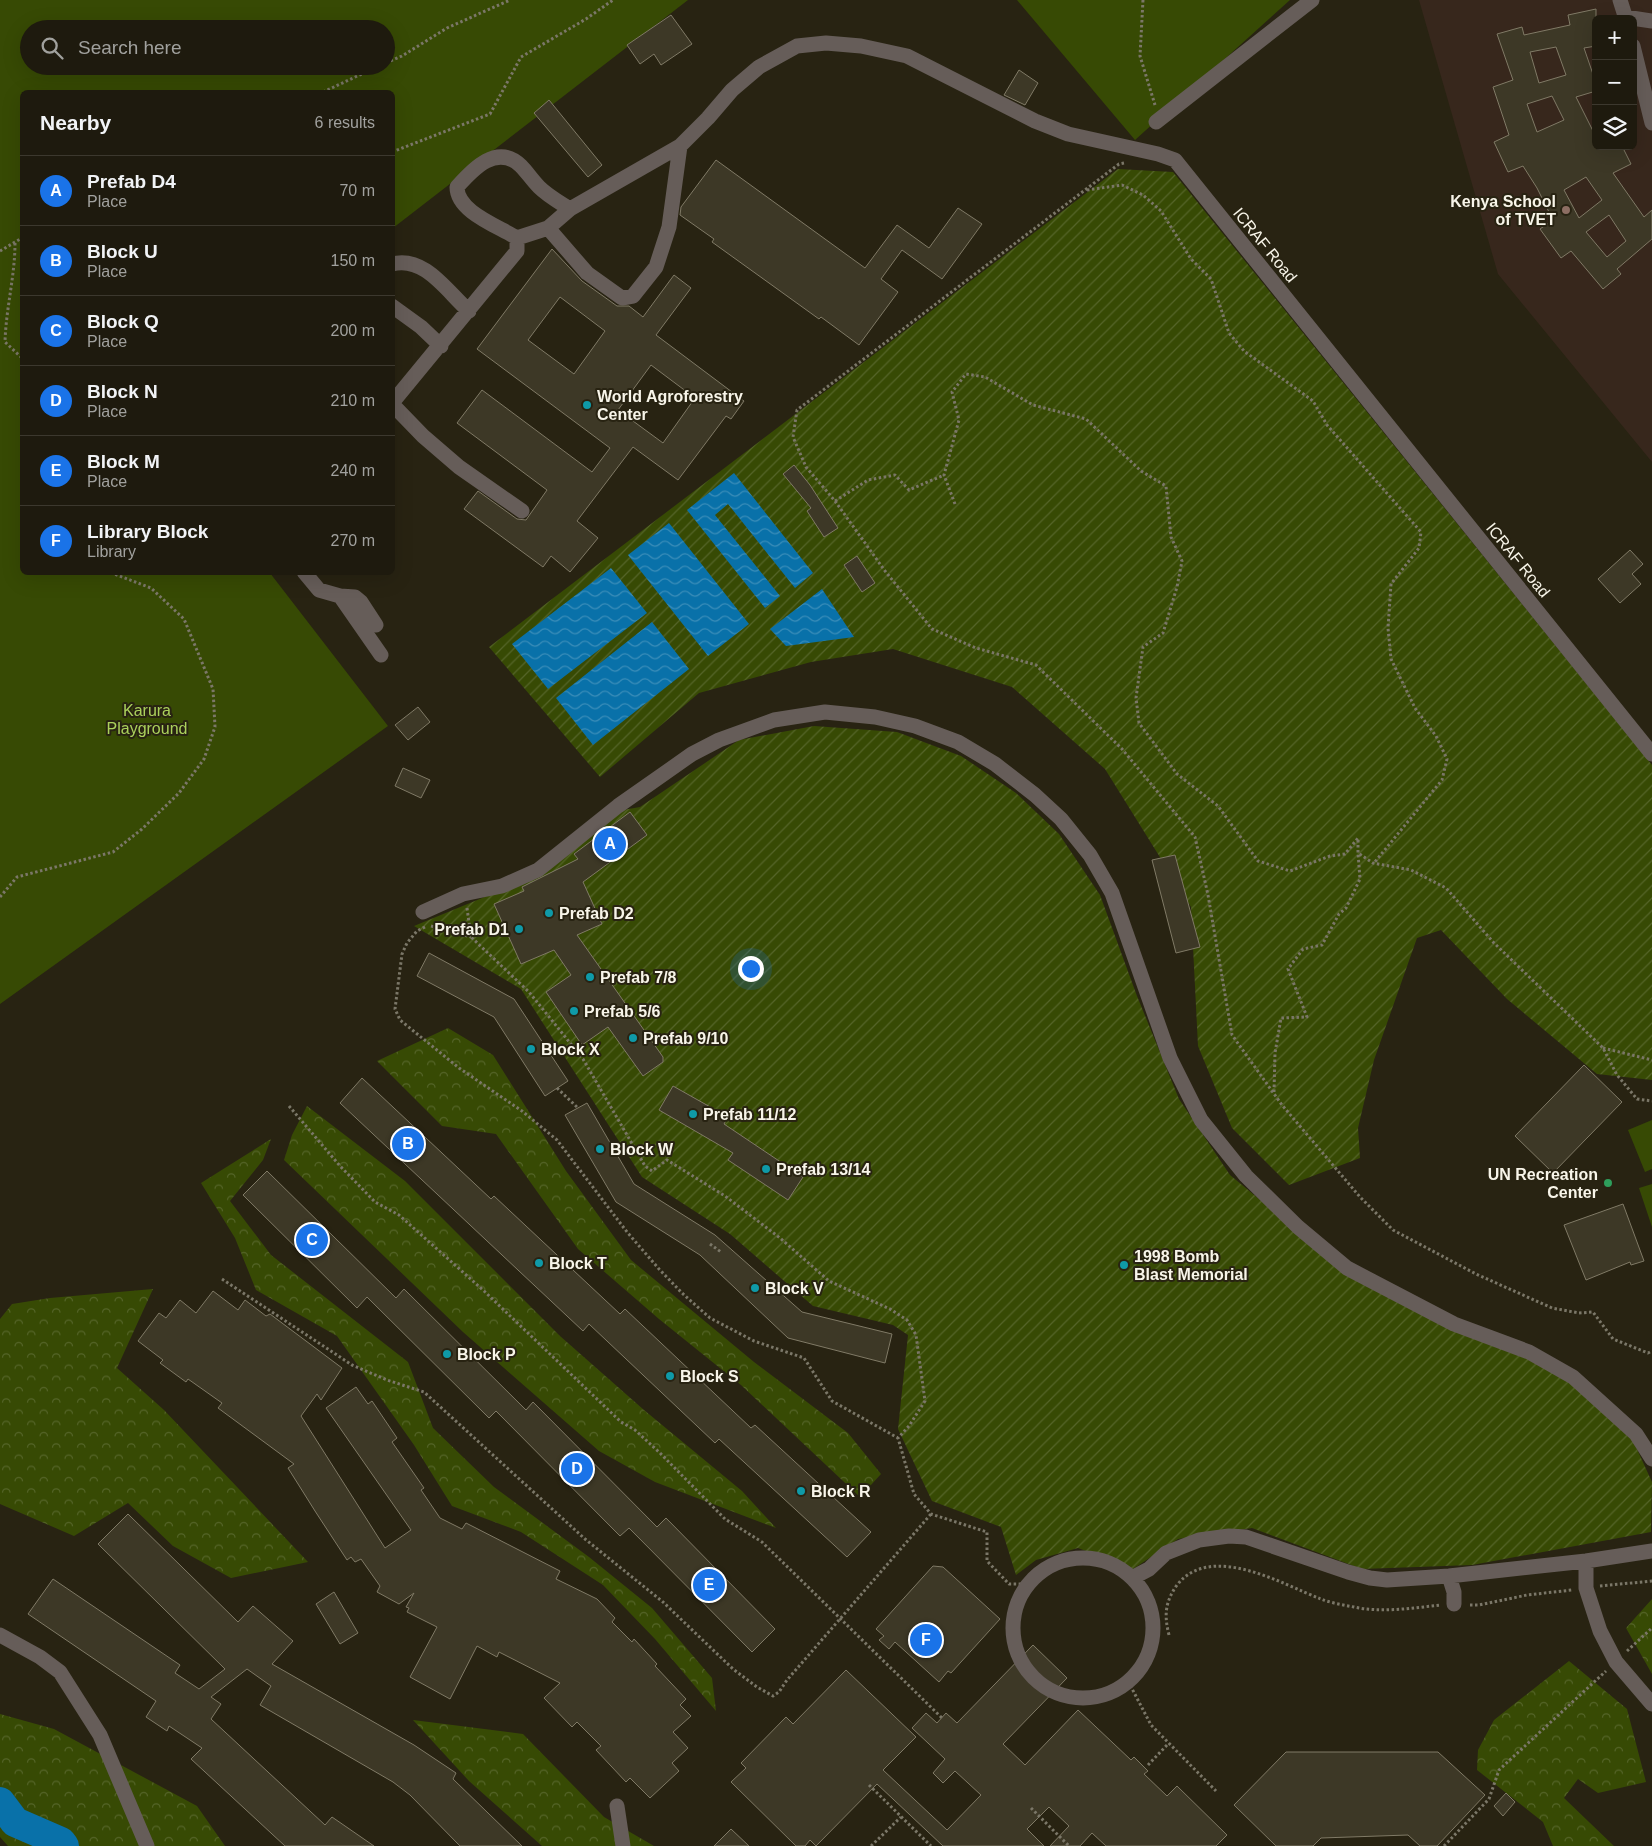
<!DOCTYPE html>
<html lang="en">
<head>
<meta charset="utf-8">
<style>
	:root { --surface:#1e1a0e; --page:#262317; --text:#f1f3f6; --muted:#a1a19e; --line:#3c382e; --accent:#1a73e8 }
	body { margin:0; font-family:Helvetica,sans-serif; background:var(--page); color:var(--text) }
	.controls { position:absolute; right:15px; top:15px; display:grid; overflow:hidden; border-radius:8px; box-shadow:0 5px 20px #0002 }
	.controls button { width:45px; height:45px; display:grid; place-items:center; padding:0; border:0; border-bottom:1px solid var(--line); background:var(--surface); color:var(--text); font:25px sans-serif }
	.you { position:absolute; left:750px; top:968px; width:18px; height:18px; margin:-12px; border:4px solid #fff; border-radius:50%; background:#1a73e8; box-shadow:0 0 0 8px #1a73e833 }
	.badge { display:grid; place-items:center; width:32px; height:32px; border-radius:50%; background:var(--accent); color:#fff; font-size:16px; font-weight:700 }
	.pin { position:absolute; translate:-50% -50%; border:2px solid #fff; box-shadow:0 1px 5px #0006 }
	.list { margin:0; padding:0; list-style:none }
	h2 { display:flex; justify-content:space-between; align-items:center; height:65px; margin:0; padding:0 20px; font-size:21px }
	h2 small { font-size:16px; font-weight:400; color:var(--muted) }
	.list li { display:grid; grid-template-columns:32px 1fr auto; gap:15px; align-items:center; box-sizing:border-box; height:70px; padding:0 20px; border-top:1px solid var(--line) }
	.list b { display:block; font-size:19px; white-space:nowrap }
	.list p { margin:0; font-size:16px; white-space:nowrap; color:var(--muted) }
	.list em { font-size:16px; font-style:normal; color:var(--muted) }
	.icon { flex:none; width:28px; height:28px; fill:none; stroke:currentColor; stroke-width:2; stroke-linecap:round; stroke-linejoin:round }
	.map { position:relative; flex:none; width:1652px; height:1846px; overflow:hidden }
	.search { position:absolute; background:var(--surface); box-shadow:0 5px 20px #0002; left:20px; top:20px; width:375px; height:55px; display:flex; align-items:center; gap:12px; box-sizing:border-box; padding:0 18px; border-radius:28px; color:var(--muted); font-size:19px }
	.panel { position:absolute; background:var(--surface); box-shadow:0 5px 20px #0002; left:20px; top:90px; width:375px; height:485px; border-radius:8px }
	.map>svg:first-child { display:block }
</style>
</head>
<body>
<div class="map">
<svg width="1652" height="1846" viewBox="0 0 1652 1846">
	<defs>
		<pattern id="forest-crowns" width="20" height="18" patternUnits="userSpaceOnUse" patternTransform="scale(1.25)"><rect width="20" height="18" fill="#374a04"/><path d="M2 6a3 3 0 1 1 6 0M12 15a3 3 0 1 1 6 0" fill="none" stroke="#556529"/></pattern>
		<pattern id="garden-furrows" width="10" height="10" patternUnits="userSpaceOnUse" patternTransform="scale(1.25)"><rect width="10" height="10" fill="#374a04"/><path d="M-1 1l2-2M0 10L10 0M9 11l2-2" fill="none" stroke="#556529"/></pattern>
		<pattern id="water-waves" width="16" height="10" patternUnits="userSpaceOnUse" patternTransform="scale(1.25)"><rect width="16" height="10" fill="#0971a9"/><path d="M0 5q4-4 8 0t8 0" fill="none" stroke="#3a8db9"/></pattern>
	</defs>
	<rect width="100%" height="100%" fill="#282312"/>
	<path fill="#37271c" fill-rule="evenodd" d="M1419 0H1652V462L1498 274ZM1596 19H1633V146H1596Z"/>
	<path fill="#374a04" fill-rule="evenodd" d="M0 0H688L393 228 392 92H22V572L270 573 388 726 0 1004ZM29 29H386V66H29Z
		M1017 0H1290L1135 140Z
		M1652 1120V1169L1645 1172 1628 1130Z
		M1652 1184V1227L1639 1188Z"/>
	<path fill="url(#forest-crowns)" d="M448 1028 493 1055 566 1171 631 1260 754 1362 848 1433 881 1474 860 1497 741 1385 659 1319 578 1249 496 1134 442 1126 377 1061Z
		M307 1106 405 1181 560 1336 644 1410 742 1491 776 1528 655 1482 599 1451 463 1332 284 1160 292 1135Z
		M271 1139 263 1160 230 1201 271 1255 408 1362 433 1428 494 1487 589 1557 652 1608 712 1678 716 1711 655 1639 603 1585 521 1532 452 1506 414 1445 337 1336 256 1290 235 1238 201 1183Z
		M153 1289 117 1368 164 1410 308 1562 231 1578 173 1546 128 1503 74 1536 0 1504V1319L12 1304 50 1298Z
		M1652 1599V1674L1626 1628Z
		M1569 1661 1627 1709 1646 1782 1598 1793 1578 1779 1564 1798 1614 1846H1553L1543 1822 1477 1770 1478 1750 1494 1720Z
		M0 1714 54 1729 197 1806 225 1846H8L0 1837Z
		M413 1720 523 1734 604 1817 654 1846H542L469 1781Z"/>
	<path fill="url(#garden-furrows)" d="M1118 169 1173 172 1652 765V1080L1597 1074 1507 999 1441 930 1417 938 1374 1060 1358 1128 1360 1158 1289 1185 1232 1128 1198 1046 1191 907 1105 769 1012 687 893 649 811 662 699 693 600 777 489 647Z
		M814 726 897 732 961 756 1016 793 1059 834 1100 895 1137 996 1179 1099 1230 1175 1346 1271 1526 1354 1576 1383 1631 1436 1652 1482 1651 1532 1472 1565 1362 1569 1252 1528 1178 1539 1133 1569 1078 1548 1036 1560 1016 1575 1001 1527 932 1501 898 1429 908 1335 893 1325 813 1306 730 1234 642 1177 521 989 414 926 504 889 623 810 640 807 739 740Z"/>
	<path fill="url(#water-waves)" d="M734 473 813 573 795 588 728 504 715 515 780 596 765 608 687 510Z
		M669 523 749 624 708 656 628 555Z
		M611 568 647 613 548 689 512 644Z
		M822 589 854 637 786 646 770 629Z
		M652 622 689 669 593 745 556 698Z"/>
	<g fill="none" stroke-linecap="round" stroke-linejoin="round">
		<path stroke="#0971a9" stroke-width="30" d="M0 1802 15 1822 61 1842 64 1846"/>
	</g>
	<path fill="#3d3826" stroke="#807a66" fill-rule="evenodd" d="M1596 9V46L1584 48 1596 83V91L1576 97 1596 137V146H1622L1631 164 1613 173 1644 217 1652 210V239L1617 269 1621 274 1603 289 1571 251 1561 258 1540 229 1553 220 1537 188 1523 166 1508 172 1494 142 1509 135 1493 87 1513 80 1497 34 1522 27 1524 35 1570 25 1568 15ZM1556 47 1566 75 1539 83 1530 52ZM1552 96 1564 120 1537 132 1527 104ZM1586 177 1602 200 1579 218 1564 190ZM1609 215 1626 241 1607 257 1586 232Z
		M671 15 692 44 661 65 654 54 640 64 627 45Z
		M1019 70 1038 83 1025 105 1004 95Z
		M549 100 602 165 588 177 534 113Z
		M716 160 865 268 897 225 929 248 958 208 982 224 942 279 902 250 881 279 898 292 859 345 821 317 819 319 712 242 714 239 680 215 681 207Z
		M552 249 582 281 617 306H629L643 317 674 275 691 288 656 335 744 401 731 419 726 416 678 480 633 447 577 521 598 538 570 572 551 556 543 567 464 509 478 491 517 519 526 520 547 490 457 423 482 390 592 472 610 448 477 349ZM560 297 605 331 574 374 528 340ZM651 365 695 398 663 443 618 410Z
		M794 465 810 485 838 528 824 537 807 511 811 508 783 474Z
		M1630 550 1643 564 1632 574 1641 584 1620 603 1598 579Z
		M857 556 875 583 862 592 844 565Z
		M418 707 430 722 408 740 395 725Z
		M403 768 430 780 421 798 395 786Z
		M630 812 647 835 583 882 602 924 577 935 663 1057V1062L643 1076 608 1027 582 1045 546 992 571 975 554 950 521 964 494 904 524 891 522 887 578 859 574 854Z
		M1175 855 1200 947 1176 953 1152 860Z
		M429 953 514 999 568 1081 545 1096 494 1017 417 976Z
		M1584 1065 1622 1102 1553 1173 1515 1136Z
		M362 1078 491 1199 494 1196 620 1314 625 1309 751 1428 755 1425 871 1532 847 1557 719 1439 715 1443 589 1324 583 1331 340 1103Z
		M673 1086 728 1117 724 1124 803 1177 788 1200 728 1160 733 1153 659 1110Z
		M587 1103 634 1184 715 1235 802 1312 892 1334 885 1363 788 1338 700 1255 616 1202 565 1115Z
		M267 1171 396 1298 404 1289 526 1410 533 1402 657 1527 666 1518 775 1629 752 1652 629 1528 620 1536 496 1411 489 1418 367 1297 357 1308 243 1195Z
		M1623 1204 1644 1261 1631 1265 1630 1262 1586 1280 1564 1225Z
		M213 1291 238 1310 245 1300 266 1316 270 1314 342 1368 321 1400 317 1394 301 1416 385 1548 411 1530 326 1408 356 1387 368 1404 372 1401 397 1438 392 1442 424 1488 421 1490 440 1518 462 1529 466 1523 560 1571 556 1579 597 1599 615 1618 612 1622 632 1642 634 1639 657 1664 655 1666 686 1699 680 1705 691 1716 673 1732 688 1748 672 1763 679 1771 650 1798 630 1778 626 1782 596 1750 601 1746 577 1722 572 1727 544 1698 560 1683 499 1652 497 1657 477 1646 450 1699 410 1677 437 1627 407 1612 409 1608 406 1607 414 1593 399 1604 377 1592 380 1586 361 1559 355 1562 351 1557 347 1560 315 1511 288 1468 294 1464 218 1408 222 1403 188 1379 186 1382 160 1363 163 1360 138 1341 159 1313 166 1318 180 1300 196 1313Z
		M128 1514 238 1622 253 1606 293 1641 272 1664 414 1745 456 1773 453 1779 522 1846H460L410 1795 393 1782 260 1705 271 1686 247 1669 211 1697 221 1704 211 1719 325 1825 332 1817 374 1846H285L191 1759 202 1748 169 1726 167 1731 146 1717 156 1701 28 1614 53 1579 180 1665 175 1673 199 1689 225 1669 98 1544Z
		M933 1566 943 1567 1000 1619 951 1673 948 1671 939 1682 895 1642 889 1649 879 1640 884 1636 876 1629Z
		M334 1592 358 1633 340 1644 316 1604Z
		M1033 1645 1067 1678 1003 1744 1025 1765 1078 1710 1131 1760 1134 1757 1148 1771 1144 1774 1167 1796 1177 1786 1227 1835 1216 1846H1106L1092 1833 1080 1846H1050L1069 1826 1049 1807 1027 1829 1044 1846H943L877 1784 816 1846 810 1840 805 1846H796L731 1782 746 1768 741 1763 786 1717 793 1724 846 1670 916 1737 883 1770 947 1830 981 1795 955 1771 943 1783 933 1773 945 1759 912 1728 926 1713 937 1723 946 1713 957 1723Z
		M1286 1752H1438L1485 1795 1437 1846H1420L1408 1835 1321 1838 1313 1846H1276L1234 1805Z
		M1506 1793 1515 1802 1503 1816 1494 1806Z
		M731 1829 749 1846H714Z"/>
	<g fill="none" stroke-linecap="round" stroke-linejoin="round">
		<path stroke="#7b7768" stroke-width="3" stroke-dasharray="2.5 2.5" stroke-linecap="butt" d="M1143 0 1140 56 1155 105
			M386 63 402 56 447 28 510 0
			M323 92 379 66
			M392 152 490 114 521 57 586 19 613 0
			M1124 163 1119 164 797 410 793 437 806 467 835 501 885 571 932 629 976 648 1036 665 1122 749 1195 837 1208 895 1232 1035 1282 1105 1360 1197 1393 1230 1476 1274 1552 1308 1579 1313 1593 1312 1613 1339 1648 1353 1652 1351
			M1087 190 1122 185 1143 195 1161 211 1191 259 1211 279 1229 333 1244 351 1313 401 1327 425 1421 532 1419 548 1391 584 1388 628 1391 659 1415 708 1436 736 1447 759 1442 780 1374 863
			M15 243C15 276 6 308 5 342L22 358
			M0 251 22 238
			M835 501 868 480 895 475 909 490 944 475
			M955 504 944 475 959 420 952 392 966 374 985 377 1033 405 1086 419 1141 471 1166 486 1171 537 1182 561 1177 587 1163 633 1143 647 1136 698 1139 723 1177 774 1218 806 1258 861 1290 871 1330 856 1345 854 1358 838V853L1373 863 1411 870 1446 888 1494 943 1603 1048 1617 1075 1637 1099 1652 1101
			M0 897 17 877 113 852 142 829 179 793 204 759 215 727 213 689 184 619 151 588 109 572
			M467 908 471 937 529 992 583 1059 645 1166 652 1171 667 1160 725 1196 780 1238 829 1281 890 1309 907 1320 916 1335 925 1401 909 1426 898 1438 914 1494 931 1514 987 1532V1561L1009 1584H1028
			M431 926 471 937
			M425 927 417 931 407 943 402 954 395 1009 400 1020 459 1068 522 1111 557 1140 627 1232 659 1269 682 1293 710 1318 754 1341 804 1358 832 1401 898 1438
			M1603 1048 1652 1060
			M557 1088 578 1108
			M1274 1092 1275 1053 1281 1018 1307 1017 1288 969 1303 949 1322 945 1339 914 1346 908 1360 879 1358 853
			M289 1106 340 1166 375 1202 399 1215 484 1291 621 1422 635 1430 660 1453 725 1519 762 1542 942 1718
			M710 1244 721 1252
			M222 1279 352 1365 387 1380 424 1392 585 1539 663 1602 733 1669 757 1687 773 1696 779 1692 787 1680 931 1514
			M1600 1586 1652 1581
			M1470 1605H1479L1527 1595 1572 1590
			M1169 1635C1164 1615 1165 1602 1177 1585 1211 1542 1282 1584 1321 1599 1331 1603 1343 1605 1354 1607 1381 1613 1413 1608 1441 1605
			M1627 1651 1652 1628
			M1128 1681 1151 1725 1216 1791
			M1148 1765 1168 1744
			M869 1785 931 1846
			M1031 1808 1069 1846
			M871 1846 901 1817
			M1444 1846 1489 1799 1499 1770 1606 1671"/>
		<path stroke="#665d59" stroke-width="15" d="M1620 0 1626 19
			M1625 17 1652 21
			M1633 46 1652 123
			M1156 122 1312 0
			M548 228 587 273 622 298 633 296 656 267 669 227 680 146
			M517 238C498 226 457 212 457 187 473 169 497 143 521 166 527 172 532 180 539 187 548 196 559 202 570 209
			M392 264C425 255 448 293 469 311
			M392 306 421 327 441 346
			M392 403 517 251V238L548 228 570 209 680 146 708 118 732 90 759 67 797 46 826 43 861 46 907 56 1035 121 1068 134 1158 154 1175 160 1652 754
			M392 404 423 436 459 467 522 511
			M304 572 319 590 340 596 355 597 361 602 376 625
			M340 596 381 655
			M423 912 463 894 502 886 538 870 618 806 692 754 719 740 774 720 825 712 875 717 915 726 958 742 995 764 1035 795 1061 819 1090 855 1112 893 1170 1058 1201 1120 1246 1176 1298 1227 1347 1268 1454 1324 1529 1352 1573 1377 1636 1434 1652 1459
			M1013 1628a70 70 0 1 1 140 0a70 70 0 1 1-140 0Z
			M1586 1561V1588L1600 1631 1616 1662 1652 1704
			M1449 1576 1454 1592V1604
			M1132 1578 1149 1569 1166 1553 1199 1540 1229 1536 1246 1537 1348 1572 1370 1578 1387 1580 1449 1576 1586 1561 1652 1551
			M0 1635 40 1657 60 1672 100 1735 147 1846
			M617 1806 623 1846"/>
	</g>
	<circle fill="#8d6e63" stroke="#282312" stroke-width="2" cx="1566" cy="210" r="5"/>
	<g fill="#0f9aa8" stroke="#282312" stroke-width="2">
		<circle cx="587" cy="405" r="5"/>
		<circle cx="549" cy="913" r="5"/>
		<circle cx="519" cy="929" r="5"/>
		<circle cx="590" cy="977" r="5"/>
		<circle cx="574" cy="1011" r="5"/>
		<circle cx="633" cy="1038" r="5"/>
		<circle cx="531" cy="1049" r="5"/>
		<circle cx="693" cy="1114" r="5"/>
		<circle cx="600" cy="1149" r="5"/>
		<circle cx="766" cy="1169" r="5"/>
		<circle cx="539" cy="1263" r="5"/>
		<circle cx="1124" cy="1265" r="5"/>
		<circle cx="755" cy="1288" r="5"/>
		<circle cx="447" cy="1354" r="5"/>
		<circle cx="670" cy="1376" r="5"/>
		<circle cx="801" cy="1491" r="5"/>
	</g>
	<circle fill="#2e9e5b" stroke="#282312" stroke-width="2" cx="1608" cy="1183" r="5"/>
	<g text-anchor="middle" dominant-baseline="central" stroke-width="4" stroke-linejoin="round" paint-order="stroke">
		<g font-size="16" font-weight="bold" fill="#f8f5e9" stroke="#282312" text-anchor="start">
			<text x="1556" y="201" text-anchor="end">Kenya School<tspan x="1556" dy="18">of TVET</tspan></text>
			<text x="597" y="396">World Agroforestry<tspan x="597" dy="18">Center</tspan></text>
			<text x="559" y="913">Prefab D2</text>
			<text x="509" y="929" text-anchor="end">Prefab D1</text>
			<text x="600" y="977">Prefab 7/8</text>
			<text x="584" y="1011">Prefab 5/6</text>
			<text x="643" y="1038">Prefab 9/10</text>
			<text x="541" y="1049">Block X</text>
			<text x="703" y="1114">Prefab 11/12</text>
			<text x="610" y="1149">Block W</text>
			<text x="776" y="1169">Prefab 13/14</text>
			<text x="1598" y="1174" text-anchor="end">UN Recreation<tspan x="1598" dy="18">Center</tspan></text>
			<text x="1134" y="1256">1998 Bomb<tspan x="1134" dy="18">Blast Memorial</tspan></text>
			<text x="549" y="1263">Block T</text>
			<text x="765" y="1288">Block V</text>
			<text x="457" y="1354">Block P</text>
			<text x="680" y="1376">Block S</text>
			<text x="811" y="1491">Block R</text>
		</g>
		<g font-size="16" fill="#f8f5e9" stroke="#282312">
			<text transform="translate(1265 245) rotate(51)">ICRAF Road</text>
			<text transform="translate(1518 560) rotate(51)">ICRAF Road</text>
		</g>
		<g font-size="16" fill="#abd15c" stroke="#282312">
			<text x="147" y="710">Karura<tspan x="147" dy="18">Playground</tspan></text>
		</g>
	</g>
</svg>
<div class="controls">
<button>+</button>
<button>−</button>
<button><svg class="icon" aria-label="layers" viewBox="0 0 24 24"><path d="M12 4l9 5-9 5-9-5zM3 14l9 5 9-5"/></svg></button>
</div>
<div class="you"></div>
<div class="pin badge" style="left:610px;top:844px">A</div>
<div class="pin badge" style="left:408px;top:1144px">B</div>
<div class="pin badge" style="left:312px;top:1240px">C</div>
<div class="pin badge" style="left:577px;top:1469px">D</div>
<div class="pin badge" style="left:709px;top:1585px">E</div>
<div class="pin badge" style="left:926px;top:1640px">F</div>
<div class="search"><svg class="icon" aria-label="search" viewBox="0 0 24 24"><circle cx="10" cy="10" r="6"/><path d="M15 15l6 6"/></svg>Search here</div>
<section class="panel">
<h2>Nearby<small>6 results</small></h2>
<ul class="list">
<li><span class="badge">A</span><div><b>Prefab D4</b><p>Place</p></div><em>70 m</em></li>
<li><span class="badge">B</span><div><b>Block U</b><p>Place</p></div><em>150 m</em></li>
<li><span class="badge">C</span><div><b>Block Q</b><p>Place</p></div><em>200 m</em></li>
<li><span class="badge">D</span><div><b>Block N</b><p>Place</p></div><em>210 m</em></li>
<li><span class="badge">E</span><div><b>Block M</b><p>Place</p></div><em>240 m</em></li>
<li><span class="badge">F</span><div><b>Library Block</b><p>Library</p></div><em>270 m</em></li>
</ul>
</section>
</div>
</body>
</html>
